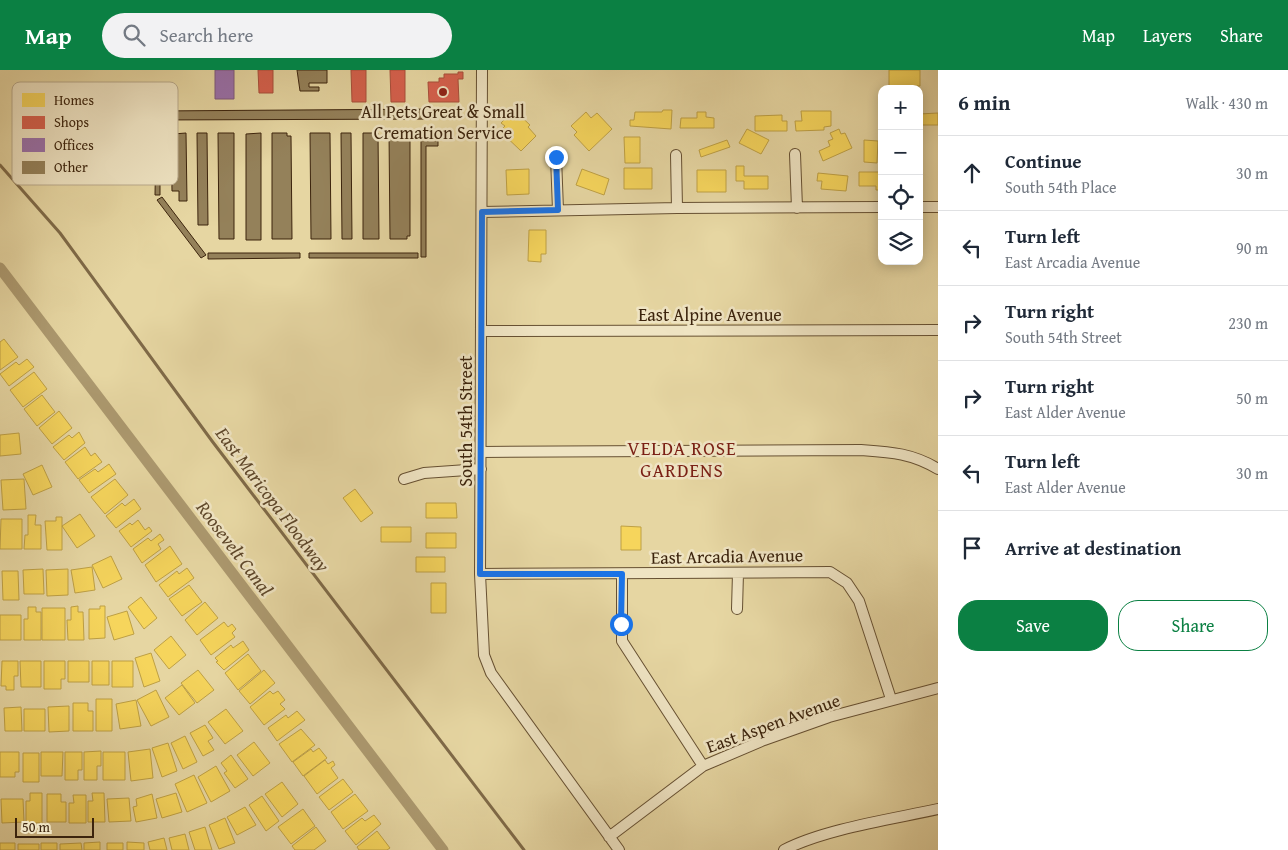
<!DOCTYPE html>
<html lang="en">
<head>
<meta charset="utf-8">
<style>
	:root { --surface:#fff; --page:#f2f2f3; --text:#1f2937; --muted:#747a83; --line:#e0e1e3; --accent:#0b8043 }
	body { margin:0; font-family:"Gentium Book Plus",serif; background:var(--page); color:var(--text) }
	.controls { position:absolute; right:15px; top:15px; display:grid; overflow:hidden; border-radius:10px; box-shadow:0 2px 12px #0003 }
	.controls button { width:45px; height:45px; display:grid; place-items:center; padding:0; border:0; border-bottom:1px solid var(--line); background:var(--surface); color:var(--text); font:25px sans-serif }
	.scale { position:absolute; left:15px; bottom:12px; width:79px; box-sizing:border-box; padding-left:5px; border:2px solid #3c240d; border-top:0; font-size:14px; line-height:18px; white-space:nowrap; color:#3c240d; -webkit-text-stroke:4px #efe4c3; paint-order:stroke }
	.stop { position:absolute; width:15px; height:15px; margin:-11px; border:4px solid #1a73e8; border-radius:50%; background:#fff }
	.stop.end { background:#1a73e8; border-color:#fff; box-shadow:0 1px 5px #0008 }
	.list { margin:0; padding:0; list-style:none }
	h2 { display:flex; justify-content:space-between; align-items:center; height:65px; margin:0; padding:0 20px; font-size:21px }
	h2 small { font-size:16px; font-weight:400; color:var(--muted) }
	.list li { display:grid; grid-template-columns:32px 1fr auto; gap:15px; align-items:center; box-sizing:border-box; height:75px; padding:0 20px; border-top:1px solid var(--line) }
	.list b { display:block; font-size:19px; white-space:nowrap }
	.list p { margin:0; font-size:16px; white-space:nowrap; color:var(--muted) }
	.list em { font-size:16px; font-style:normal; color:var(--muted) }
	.actions { display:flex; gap:10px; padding:15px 20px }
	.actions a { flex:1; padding:11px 0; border:1px solid var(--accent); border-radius:20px; text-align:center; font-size:18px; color:var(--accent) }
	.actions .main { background:var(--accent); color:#fff }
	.icon { flex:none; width:28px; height:28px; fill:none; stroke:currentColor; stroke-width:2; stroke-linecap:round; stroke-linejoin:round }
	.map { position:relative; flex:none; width:938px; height:780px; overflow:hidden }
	header { display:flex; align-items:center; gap:30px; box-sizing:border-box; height:70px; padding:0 25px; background:var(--accent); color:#fff }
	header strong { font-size:24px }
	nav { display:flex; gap:28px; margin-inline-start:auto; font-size:18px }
	.search { width:350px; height:45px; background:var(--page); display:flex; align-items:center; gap:12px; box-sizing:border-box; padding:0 18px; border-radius:28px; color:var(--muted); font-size:19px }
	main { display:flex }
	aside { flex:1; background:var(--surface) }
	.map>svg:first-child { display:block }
</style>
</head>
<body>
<header>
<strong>Map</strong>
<div class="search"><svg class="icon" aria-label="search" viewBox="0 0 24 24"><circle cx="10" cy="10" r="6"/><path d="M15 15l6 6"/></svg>Search here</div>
<nav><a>Map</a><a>Layers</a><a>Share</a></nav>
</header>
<main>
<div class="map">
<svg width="938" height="780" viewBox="0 0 938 780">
	<rect width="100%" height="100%" fill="#e6d6a2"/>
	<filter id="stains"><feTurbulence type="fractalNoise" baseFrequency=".004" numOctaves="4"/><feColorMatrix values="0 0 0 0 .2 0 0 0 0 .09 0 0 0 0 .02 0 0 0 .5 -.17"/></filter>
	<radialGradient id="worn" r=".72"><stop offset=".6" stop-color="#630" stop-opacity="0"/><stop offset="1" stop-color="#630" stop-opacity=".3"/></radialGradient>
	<path fill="#f6d55c" stroke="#bea044" d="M889 0H920V16H889Z
		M514 40 530 55 528 57 536 66 521 81 500 61 505 56 501 53Z
		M663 40H672L671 59 630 56V50H634L635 42H662Z
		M801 41H831V56L824 57V60L796 61 795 51H802Z
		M586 42 591 48 597 43 612 59 589 81 574 65 577 62 571 56Z
		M697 42H706V47L714 48V58H680L681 48H697Z
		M938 43V55H919V44Z
		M782 45V51H787V61H755V46Z
		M747 59 769 70 761 84 739 73Z
		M839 59 841 64 845 63 852 78 823 91 819 81 830 76 828 71 833 69 830 63Z
		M624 67H640V93H625Z
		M727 70 730 77 701 87 699 80Z
		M864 70 878 71 877 93 864 92Z
		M736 96H744V106H768V119H744V111H736Z
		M624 98H652V119H624Z
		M529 99V124L507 125 506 100Z
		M582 99 609 109 604 125 576 115Z
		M697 100H726V122H697Z
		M859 102H882V120H876V116H859Z
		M818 103 848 106 846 121 821 119 822 111H817Z
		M529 160H546V184H541V192L528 191Z
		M4 269 18 287 0 300V272Z
		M27 289 34 297 9 316 0 304 16 292 19 295Z
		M34 302 47 319 23 337 10 320Z
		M42 325 55 342 37 356 24 339Z
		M59 341 72 358 52 374 39 358Z
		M79 362 85 373 64 390 53 377 69 365 72 368Z
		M19 363 21 384 0 386V365Z
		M85 377 91 386 95 383 102 392 78 409 65 392Z
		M109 394 116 404 89 423 79 410 95 399 98 402Z
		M42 395 52 417 33 425 23 404Z
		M24 409 26 439 3 440 1 410Z
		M115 409 128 425 105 444 91 427Z
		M355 419 373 443 361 452 343 428Z
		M134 429 141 439 116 458 106 446 122 433 125 436Z
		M426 433H456L457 448H426Z
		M80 444 95 466 77 478 62 456Z
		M28 445H36L35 455H41V479H24L25 465H28Z
		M56 447H62V480H47L45 451H56Z
		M1 449H22V479H0Z
		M138 450 145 460 149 457 152 461 131 477 119 461 130 453 132 455Z
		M621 456 641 457V480H621Z
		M381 457H411V472H381Z
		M426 463H456V478H426Z
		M160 464 164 470 158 474 161 479 142 493 133 479 148 468 151 471Z
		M170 476 182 494 156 512 145 495Z
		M111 486 122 509 103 518 92 495Z
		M416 487H445V502H416Z
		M92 497 95 520 75 523 71 500Z
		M187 498 194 508 168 527 159 515 177 501 179 504Z
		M43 499 44 524H24L23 500Z
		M68 499V525L47 526 46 500Z
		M2 501H18L19 530H3Z
		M431 513H446V543H431Z
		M189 515 202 532 182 546 169 529Z
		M141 527 157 548 144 559 128 537Z
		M205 532 218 548 197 565 185 550Z
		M78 536V542H83L84 570H68L67 550H71V537Z
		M100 536H105V568L89 569V539H100Z
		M28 537H36V542H41V570H24V549H28Z
		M42 538H65V570H42Z
		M127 541 134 564 114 570 107 547Z
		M0 545H21V570H0Z
		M224 552 228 557 232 554 236 559 232 563 235 567 211 585 200 570Z
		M171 566 186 585 169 599 154 580Z
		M243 571 249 580 224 600 216 592 218 591 215 588 231 575 233 578Z
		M151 583 160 611 144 617 135 588Z
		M248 584 261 601 238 620 225 603Z
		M2 591H18V606H14V620H6V616H1Z
		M20 591H41V617H21Z
		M44 591H65V609H61V619H44Z
		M68 591H89V612H68Z
		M92 591H109V615H92Z
		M112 591H133V617H112Z
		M198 600 214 620 197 633 181 613Z
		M264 600 275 613 250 634 239 621Z
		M182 615 195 633 179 645 165 628Z
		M156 620 169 647 151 656 137 630Z
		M270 621 273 624 278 621 285 630 280 634 285 639 264 655 250 637Z
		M96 629H112V661H96Z
		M136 630 141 656 120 659 116 634Z
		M73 633H88V641H93V661H73Z
		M69 636V661L49 662 48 637Z
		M21 637 22 661H5L4 638Z
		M24 639H45V661H24Z
		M226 639 243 661 225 674 208 652Z
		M297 641 305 650 277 671 268 658 286 645 288 648Z
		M205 655 213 668 208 671 214 680 203 686 190 663Z
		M301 659 315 675 292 692 279 674Z
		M185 666 197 692 183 699 171 673Z
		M254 672 270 693 253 706 237 685Z
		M168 673 177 701 162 707 152 678Z
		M319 678 327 688 303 706 293 692 311 679 313 682Z
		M150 679 153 708 131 711 128 682Z
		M101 681V696H97V710H84V682Z
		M0 682H19V702H15V707H0Z
		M41 682H63L62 706H41Z
		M65 682H82V700H78V710H65Z
		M103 682H125V710H103Z
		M23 683H39V712H23Z
		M231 685 248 709 235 718 224 703 227 701 221 693Z
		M325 690 328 694 333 691 335 695 331 698 338 708 317 724 304 706Z
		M216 696 230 721 211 732 198 707Z
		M194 705 207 733 187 742 175 714Z
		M343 709 353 722 329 740 319 727Z
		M282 712 298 734 282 747 265 724Z
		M30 723H42V753H26V731H30Z
		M92 723H104L105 752H88V731H93Z
		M176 723 182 742 162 748 156 729Z
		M47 724H61V732H66V752H47Z
		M152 724 157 748 136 752 133 737 137 736 136 729Z
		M355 724 368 741 343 759 331 742Z
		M73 725H86V753H69V733H74Z
		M262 726 279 751 266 761 249 735Z
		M129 728 131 751 109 752 107 729Z
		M1 729H23L24 752 2 753Z
		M245 737 256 755 237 765 227 747Z
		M303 739 315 756 291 774 278 757Z
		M374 745 381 754 356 775 345 761 362 748 365 751Z
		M225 748 235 773 219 779 209 755Z
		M205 757 212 780H195L189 762Z
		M316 757 326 771 314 780H295L292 776Z
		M377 761 390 778 387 780H359L357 777Z
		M185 764 189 780H172L169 768Z
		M164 768 167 780H150L148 772Z
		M100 772V780H84V773Z
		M127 772 144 773V780H127Z
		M0 773H15V780H0Z
		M41 773H57V780H41Z
		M81 773 82 780H60V774Z
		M107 773H123V780H107Z
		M18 774H39V780H18Z"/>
	<path fill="#d6604d" stroke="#a84e3a" d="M258 0H273V23H259Z
		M351 0H366V32H352Z
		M390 0H405V32H391Z
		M458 2H463V9H458L459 32H429L428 12H439V8H444V4H458Z"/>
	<path fill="#9970ab" stroke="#7d597c" d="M215 0H234V29H215Z"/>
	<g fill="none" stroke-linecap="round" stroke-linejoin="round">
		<path stroke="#7f6a48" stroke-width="3" d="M0 95 60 163 212 371 524 780"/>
		<path stroke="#ac996f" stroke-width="11" d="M0 198 443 780"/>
	</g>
	<path fill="#94815a" stroke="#3c240d" d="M297 0H327V13H309V17H319V21H300Z
		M437 39V49L155 50V41Z
		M389 62H407V65H410V166H407V169H390Z
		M186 63 187 131H179V121H172L171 66 173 64Z
		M197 63H207L208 155H198Z
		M218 63H234V169H219Z
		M261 63V170H246V64Z
		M272 63H287V66H291L292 169H272Z
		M310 63H330L331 169H311Z
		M341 63H351L352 169H342Z
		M363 63H378L379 169H363Z
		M421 66H438V76H426V187H421Z
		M156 67H160V125H155Z
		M162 127 206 185 201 188 157 130Z
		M208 183H300V188L208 189Z
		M309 183H418V188H309Z"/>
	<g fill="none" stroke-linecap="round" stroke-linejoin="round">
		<g stroke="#665032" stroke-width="12">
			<path id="street" d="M482 0 480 504 484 585 491 603 619 780
				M795 84 797 138
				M676 85 677 138
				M556 87 558 140
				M919 137H938
				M482 142 677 138 882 137
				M482 261 938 260
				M481 382 861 380C890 382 912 383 938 399
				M404 409 424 403 481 399
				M480 504 830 502 847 513 859 531 891 629
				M622 504V571L703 696
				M737 539 738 503
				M609 767 703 696 764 670 829 647 938 618
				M784 780C824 759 893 749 938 739"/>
		</g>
		<use href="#street" stroke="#efe4c3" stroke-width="10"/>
	</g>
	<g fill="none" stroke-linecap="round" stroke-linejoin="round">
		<path stroke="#1a73e8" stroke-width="6" d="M556 87 558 140 482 142 480 504H622L621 554"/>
	</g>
	<circle fill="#8f2418" stroke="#efe4c3" stroke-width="2" cx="443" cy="22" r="5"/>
	<g text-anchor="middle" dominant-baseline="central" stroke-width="5" stroke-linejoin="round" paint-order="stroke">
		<g font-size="18" fill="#3c240d" stroke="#efe4c3">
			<text x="443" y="41">All Pets Great &amp; Small<tspan x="443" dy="21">Cremation Service</tspan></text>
		</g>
		<g font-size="18" fill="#3c240d" stroke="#efe4c3">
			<text x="710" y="244">East Alpine Avenue</text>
			<text transform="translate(465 351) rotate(-90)">South 54th Street</text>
			<text transform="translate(727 486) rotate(-1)">East Arcadia Avenue</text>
			<text transform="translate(773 653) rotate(-20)">East Aspen Avenue</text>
		</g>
		<g font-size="19" letter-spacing="1" fill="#7a1f14" stroke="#efe4c3">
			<text x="682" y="378">VELDA ROSE<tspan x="682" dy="22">GARDENS</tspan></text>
		</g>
		<g font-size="19" font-style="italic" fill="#5e472a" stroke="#efe4c3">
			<text transform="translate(273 429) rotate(53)">East Maricopa Floodway</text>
			<text transform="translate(235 478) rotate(53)">Roosevelt Canal</text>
		</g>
	</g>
	<rect x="12" y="12" width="166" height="103" rx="8" fill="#efe4c3" stroke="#b9aa8c" stroke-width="1"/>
	<rect x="22" y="23" width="23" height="14" fill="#f6d55c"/>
	<rect x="22" y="46" width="23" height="13" fill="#d6604d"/>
	<rect x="22" y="68" width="23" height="14" fill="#9970ab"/>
	<rect x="22" y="91" width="23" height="13" fill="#94815a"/>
	<g font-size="14" fill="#3c240d">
		<text x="54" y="35">Homes</text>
		<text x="54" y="57">Shops</text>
		<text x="54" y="80">Offices</text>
		<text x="54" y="102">Other</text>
	</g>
	<rect width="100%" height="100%" filter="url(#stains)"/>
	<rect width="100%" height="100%" fill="url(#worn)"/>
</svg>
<div class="controls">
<button>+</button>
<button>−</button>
<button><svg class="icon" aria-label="locate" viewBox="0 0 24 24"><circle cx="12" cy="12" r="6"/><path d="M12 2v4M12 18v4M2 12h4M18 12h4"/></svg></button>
<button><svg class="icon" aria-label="layers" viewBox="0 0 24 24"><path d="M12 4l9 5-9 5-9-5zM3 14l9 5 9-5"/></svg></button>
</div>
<div class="scale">50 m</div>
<div class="stop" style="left:621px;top:554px"></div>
<div class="stop end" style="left:556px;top:87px"></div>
</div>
<aside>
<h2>6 min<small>Walk · 430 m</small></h2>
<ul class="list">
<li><svg class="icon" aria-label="ahead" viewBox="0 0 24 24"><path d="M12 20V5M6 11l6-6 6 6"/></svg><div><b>Continue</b><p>South 54th Place</p></div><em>30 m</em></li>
<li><svg class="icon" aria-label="left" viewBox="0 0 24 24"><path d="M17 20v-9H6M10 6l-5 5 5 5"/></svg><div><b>Turn left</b><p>East Arcadia Avenue</p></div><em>90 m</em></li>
<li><svg class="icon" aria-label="right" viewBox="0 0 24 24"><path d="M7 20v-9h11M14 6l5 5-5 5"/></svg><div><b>Turn right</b><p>South 54th Street</p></div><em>230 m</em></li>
<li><svg class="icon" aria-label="right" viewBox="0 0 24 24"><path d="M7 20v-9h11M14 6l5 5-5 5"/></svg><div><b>Turn right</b><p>East Alder Avenue</p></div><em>50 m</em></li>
<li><svg class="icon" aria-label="left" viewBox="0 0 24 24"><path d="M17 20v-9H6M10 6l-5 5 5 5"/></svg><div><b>Turn left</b><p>East Alder Avenue</p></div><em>30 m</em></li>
<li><svg class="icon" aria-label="arrive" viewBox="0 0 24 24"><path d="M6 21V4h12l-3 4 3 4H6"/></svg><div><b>Arrive at destination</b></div></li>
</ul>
<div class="actions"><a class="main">Save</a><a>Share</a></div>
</aside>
</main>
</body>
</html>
